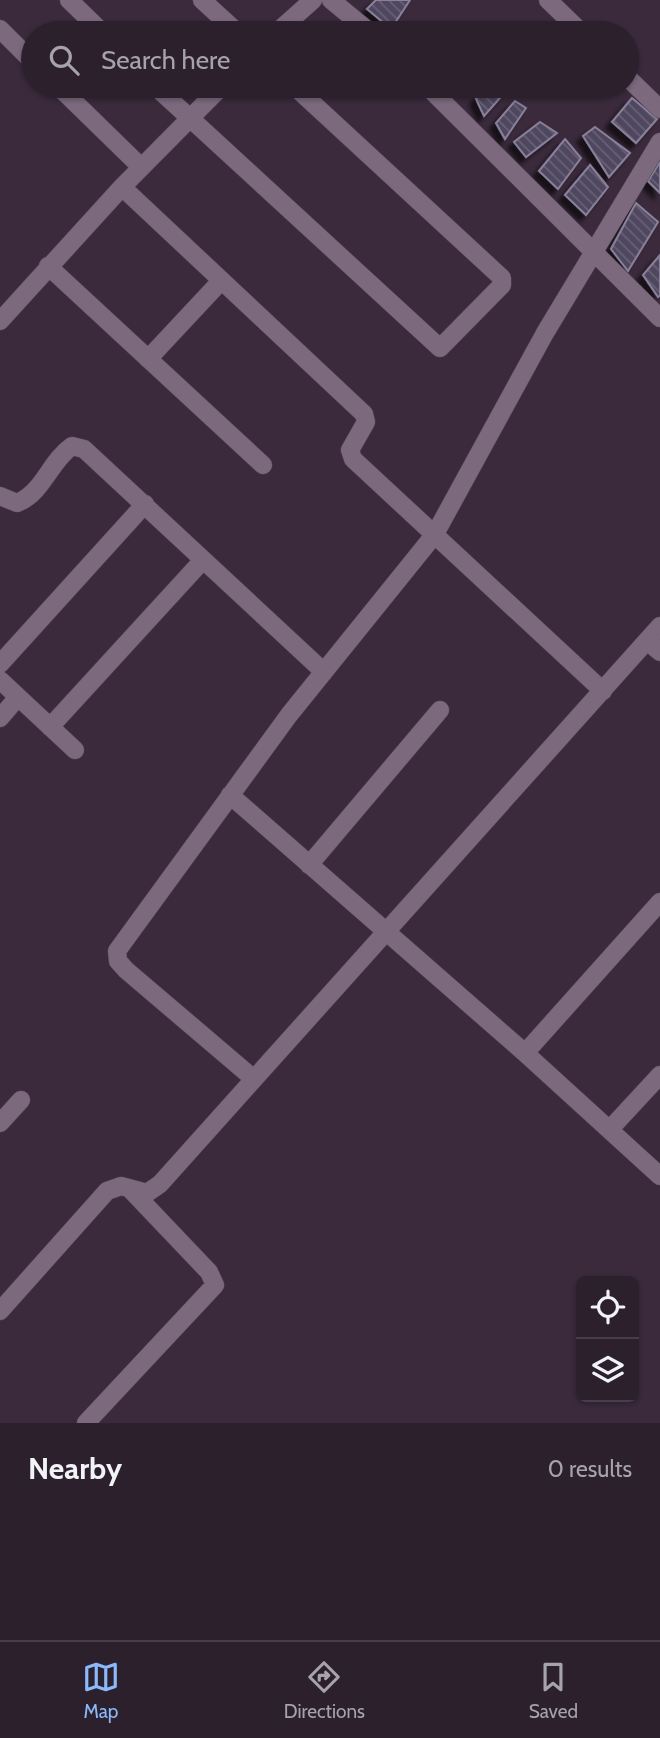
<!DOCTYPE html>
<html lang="en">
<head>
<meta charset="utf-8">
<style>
	:root { --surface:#2c202d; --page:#382d39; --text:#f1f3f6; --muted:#a6a3aa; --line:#483e49; --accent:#8bbafc }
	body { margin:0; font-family:Cabin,sans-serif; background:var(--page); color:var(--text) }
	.controls { position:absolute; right:21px; bottom:21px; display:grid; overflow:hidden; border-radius:10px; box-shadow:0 2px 5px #0004 }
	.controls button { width:63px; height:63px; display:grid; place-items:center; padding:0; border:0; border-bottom:2px solid var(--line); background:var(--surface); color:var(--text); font:35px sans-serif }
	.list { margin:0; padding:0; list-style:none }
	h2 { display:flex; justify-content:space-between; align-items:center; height:91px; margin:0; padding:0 28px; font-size:30px }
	h2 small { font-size:23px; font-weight:400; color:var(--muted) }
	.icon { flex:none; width:38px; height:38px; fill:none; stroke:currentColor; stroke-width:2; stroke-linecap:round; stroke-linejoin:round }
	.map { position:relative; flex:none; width:660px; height:1423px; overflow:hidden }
	.search { position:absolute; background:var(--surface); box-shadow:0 2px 5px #0004; left:21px; right:21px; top:21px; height:77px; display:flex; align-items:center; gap:18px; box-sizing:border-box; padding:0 24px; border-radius:38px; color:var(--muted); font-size:26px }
	.sheet { height:217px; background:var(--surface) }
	nav { display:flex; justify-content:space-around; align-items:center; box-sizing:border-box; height:98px; border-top:2px solid var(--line); background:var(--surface); font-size:19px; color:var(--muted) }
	nav a { display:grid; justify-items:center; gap:4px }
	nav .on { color:var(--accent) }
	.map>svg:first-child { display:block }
</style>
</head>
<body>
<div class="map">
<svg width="660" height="1423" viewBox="0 0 660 1423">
	<defs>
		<pattern id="building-back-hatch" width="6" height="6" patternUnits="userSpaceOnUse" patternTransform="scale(1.75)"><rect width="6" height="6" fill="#4f475e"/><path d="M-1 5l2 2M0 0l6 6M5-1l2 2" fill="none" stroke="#686175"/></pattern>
		<filter id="shadow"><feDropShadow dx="-6" dy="6" stdDeviation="2" flood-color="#0009"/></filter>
	</defs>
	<rect width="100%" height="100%" fill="#3a2a3c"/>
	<path fill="url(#building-back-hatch)" stroke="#89819a" stroke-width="2" filter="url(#shadow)" d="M376 0H410L391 29 367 9Z
		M487 86 508 89 484 116 476 99Z
		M632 98 657 119 636 143 612 122Z
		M515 101 526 108 505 139 496 123Z
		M540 122 557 133 526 157 514 142Z
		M595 127 630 153 609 177 583 136Z
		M565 139 581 158 558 189 539 171Z
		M660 162V193L648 181Z
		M590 165 608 187 586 215 565 195Z
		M636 203 658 222 628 271 611 249Z
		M660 255V296L658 297 643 275Z"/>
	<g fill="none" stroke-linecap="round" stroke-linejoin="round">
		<g stroke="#554757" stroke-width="19">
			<path id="minor" d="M69 0 103 33
				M202 0 238 33
				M331 0 371 33
				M548 0 582 33
				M0 29 33 62
				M276 33 313 0
				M627 77 660 109
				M58 86 141 167
				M155 86 440 348 502 285V278L294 86
				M427 86 660 318
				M122 187 364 414 366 422 350 450 353 459 603 691
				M48 266 263 465
				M0 321 122 187 222 86
				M148 359 220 282
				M0 496 17 503C43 493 50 461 72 446L84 449 324 672
				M647 641 660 652
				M0 664 145 504
				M0 680 75 750
				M0 718 18 697
				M50 727 203 560
				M230 795 525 1053 660 1176
				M309 865 440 710
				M525 1053 660 902
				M254 1079 126 970 118 961 117 951 289 715 435 534 545 333 660 142
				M0 1123 21 1100
				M610 1129 660 1075
				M0 1311 107 1191 121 1186 147 1193 160 1184 660 626
				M86 1423 215 1285 209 1272 130 1189"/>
		</g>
		<use href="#minor" stroke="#7c697e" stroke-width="18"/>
	</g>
</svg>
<div class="controls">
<button><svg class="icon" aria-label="locate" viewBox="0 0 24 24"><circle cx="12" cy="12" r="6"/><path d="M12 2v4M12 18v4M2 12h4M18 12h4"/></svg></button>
<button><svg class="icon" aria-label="layers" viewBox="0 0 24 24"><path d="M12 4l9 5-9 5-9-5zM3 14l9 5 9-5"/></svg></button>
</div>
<div class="search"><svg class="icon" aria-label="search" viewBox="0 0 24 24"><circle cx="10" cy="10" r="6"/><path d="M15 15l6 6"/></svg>Search here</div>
</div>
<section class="sheet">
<h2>Nearby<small>0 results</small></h2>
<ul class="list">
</ul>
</section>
<nav>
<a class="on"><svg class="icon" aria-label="map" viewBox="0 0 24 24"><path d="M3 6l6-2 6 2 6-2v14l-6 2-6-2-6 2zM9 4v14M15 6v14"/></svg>Map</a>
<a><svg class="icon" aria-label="directions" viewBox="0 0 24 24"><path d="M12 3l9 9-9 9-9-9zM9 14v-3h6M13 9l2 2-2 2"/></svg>Directions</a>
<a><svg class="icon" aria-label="saved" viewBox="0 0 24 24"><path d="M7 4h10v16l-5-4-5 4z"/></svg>Saved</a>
</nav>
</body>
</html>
